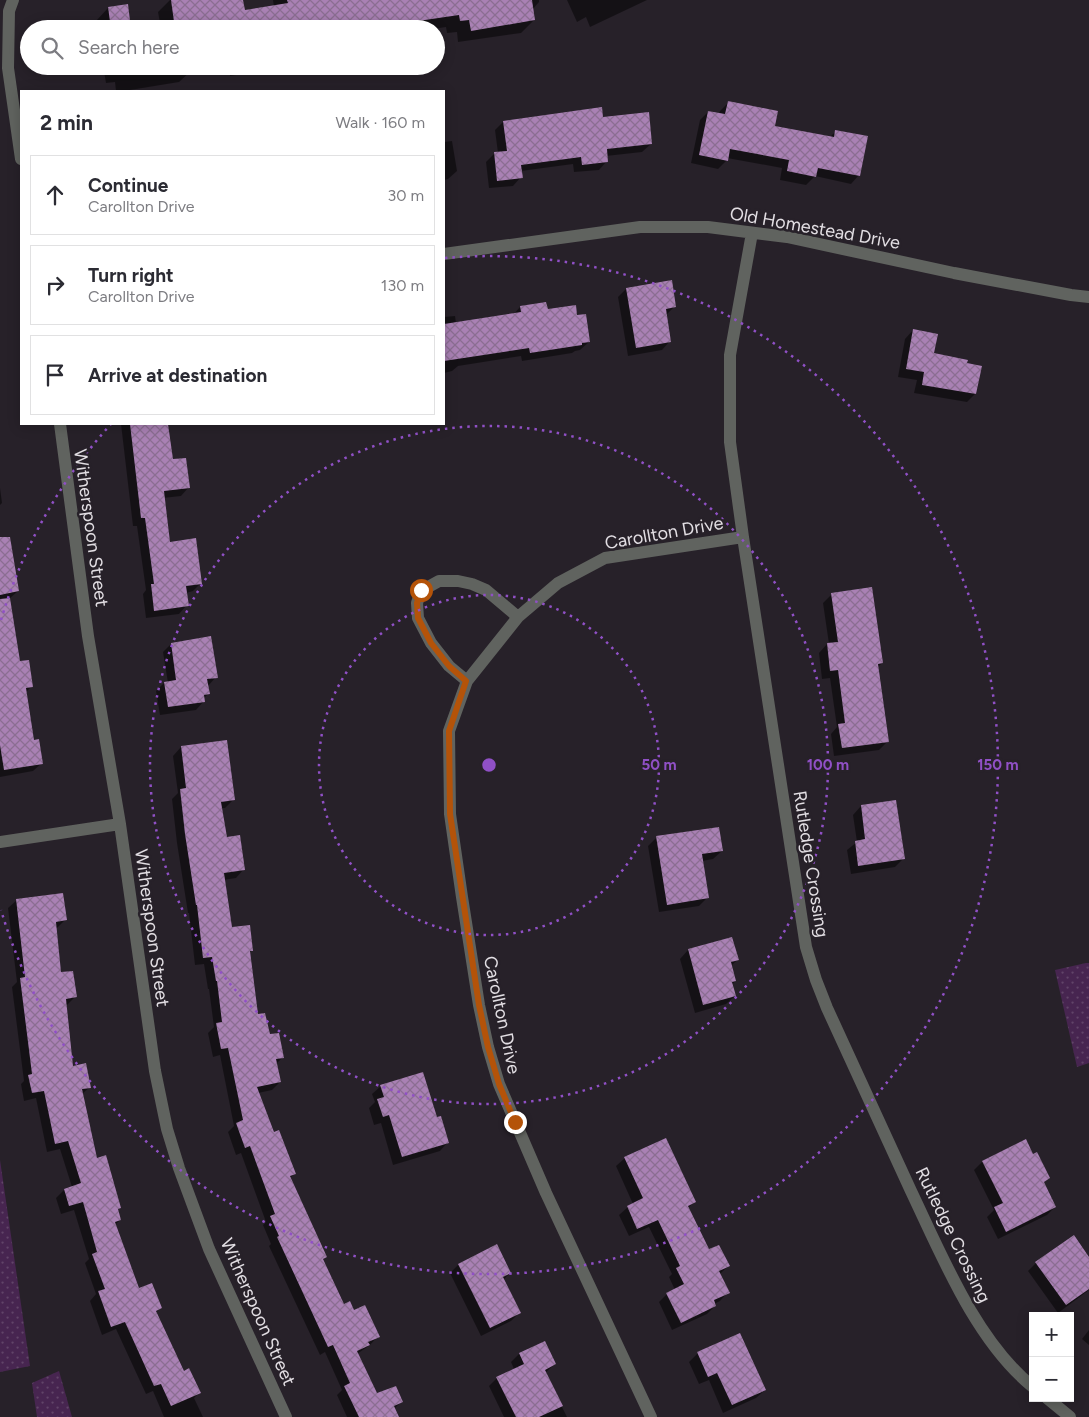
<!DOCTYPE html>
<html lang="en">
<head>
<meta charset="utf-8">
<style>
	:root { --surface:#fff; --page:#f7f7f7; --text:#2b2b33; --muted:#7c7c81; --line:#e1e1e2 }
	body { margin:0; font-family:Figtree,sans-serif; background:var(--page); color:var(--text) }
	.controls { position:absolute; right:15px; bottom:15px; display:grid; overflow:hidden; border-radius:0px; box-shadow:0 2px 12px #0003 }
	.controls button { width:45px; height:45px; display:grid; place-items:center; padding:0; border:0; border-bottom:1px solid var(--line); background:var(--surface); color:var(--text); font:25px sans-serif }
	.stop { position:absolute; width:15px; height:15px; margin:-11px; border:4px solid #b45309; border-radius:50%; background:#fff }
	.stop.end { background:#b45309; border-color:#fff; box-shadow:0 1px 5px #0008 }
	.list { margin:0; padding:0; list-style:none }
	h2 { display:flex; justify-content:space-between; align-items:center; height:65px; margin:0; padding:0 20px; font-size:21px }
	h2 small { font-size:16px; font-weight:400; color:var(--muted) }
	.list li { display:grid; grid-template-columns:32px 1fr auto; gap:15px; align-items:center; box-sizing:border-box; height:80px; margin:0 10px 10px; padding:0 10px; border:1px solid var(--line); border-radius:0px }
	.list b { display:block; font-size:19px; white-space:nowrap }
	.list p { margin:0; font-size:16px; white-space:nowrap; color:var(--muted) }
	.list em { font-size:16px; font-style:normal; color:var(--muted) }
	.icon { flex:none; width:28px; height:28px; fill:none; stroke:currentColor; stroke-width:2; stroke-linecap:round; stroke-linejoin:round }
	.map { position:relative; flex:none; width:1089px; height:1417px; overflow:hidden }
	.search { position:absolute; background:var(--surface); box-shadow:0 2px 12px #0003; left:20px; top:20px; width:425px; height:55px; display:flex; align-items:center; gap:12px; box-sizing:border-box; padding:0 18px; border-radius:28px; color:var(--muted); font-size:19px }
	.panel { position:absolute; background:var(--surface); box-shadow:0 2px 12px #0003; left:20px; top:90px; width:425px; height:335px; border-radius:0px }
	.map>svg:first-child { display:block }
</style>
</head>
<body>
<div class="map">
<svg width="1089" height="1417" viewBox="0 0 1089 1417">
	<defs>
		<pattern id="park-dots" width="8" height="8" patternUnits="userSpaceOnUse" patternTransform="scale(1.25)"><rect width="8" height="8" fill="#472550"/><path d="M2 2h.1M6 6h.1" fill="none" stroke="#614469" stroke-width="1.8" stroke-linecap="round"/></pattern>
		<pattern id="building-cross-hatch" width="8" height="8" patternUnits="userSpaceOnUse" patternTransform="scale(1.25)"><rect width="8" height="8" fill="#a981b4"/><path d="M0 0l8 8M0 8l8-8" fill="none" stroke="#8b6e92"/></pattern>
	</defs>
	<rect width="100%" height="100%" fill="#272129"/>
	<path fill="url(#park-dots)" d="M1086 963H1089V1063L1077 1067 1055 970Z
		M0 1160 30 1366 0 1372Z
		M59 1371 72 1417H37L32 1383Z"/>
	<path fill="#0007" d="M170 0H242L244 11 274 7 273 0H539V2L532 10 534 20 521 33 458 42 457 32 447 33 446 27 433 29H97L96 21 108 8 130 28 160 23 158 12Z
		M567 0H647L590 27 586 17 577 22Z
		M103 66H191L192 70 179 82 124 91H116L115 82 106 83Z
		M229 66H291L230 76Z
		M728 103 774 127 829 138 836 131 859 175 851 184 815 176 806 185 780 180 782 168 727 158V160L718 169 691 163 700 120 708 112 719 114 720 111Z
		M602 118 651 144 642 152 606 156 607 161 599 170 574 172 573 164 521 171V177L513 186 489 188 486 162 494 154 498 153 495 130 503 122Z
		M452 141 457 171 448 179 444 180V142Z
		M626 289 675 306 666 315 670 341 662 350 628 356 618 297Z
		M545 303 547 311 576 317 589 342 580 350 575 351 572 353 522 361 521 356 458 366 452 371 444 373V317L455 316 456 323 513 315 520 307Z
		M913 330 932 354 966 364 975 394 967 402 914 393 917 380 898 377 905 339Z
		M121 424H167L171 461 189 487 181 496 163 498 169 543 201 583 193 591 186 593 187 605 179 614 146 618 143 594 146 590 137 526H133Z
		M0 488 2 503 0 505Z
		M0 537 18 591 9 599 19 663 32 686 25 693 33 741 42 763 33 771 0 777Z
		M832 594 882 663 877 668 888 741 879 750 834 756 831 734 837 727 830 678 822 679 819 653 827 644H829L823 603Z
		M171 644 216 677 208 686V694L203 699 204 701 196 710 160 715 156 691 164 683H168L163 652Z
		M181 747 234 799 225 808H221L226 838 244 869 236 878 223 880 231 929 252 950 249 953 257 1016 283 1057 276 1064 280 1082 272 1090 258 1093 273 1134 294 1174 289 1179 325 1257 322 1260 343 1306 353 1312 378 1336 370 1345 357 1354 377 1395 402 1401 394 1409 398 1417H347L337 1395 342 1390 325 1352 320 1355 269 1246 271 1244 263 1225 266 1222 241 1153 236 1155 228 1132 234 1126 220 1055 213 1057 208 1033 214 1027 209 989H208L204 964 195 965 189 913H188L177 843 172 799 178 793 173 756Z
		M861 806 903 859 895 867 851 874 847 850 857 842 853 815Z
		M657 837 722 851 713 859 702 861 707 898 699 906 659 912 648 846Z
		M17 900 65 920 57 928 55 929 60 974 75 997 67 1005 65 1006 72 1067 90 1087 82 1094 96 1159 117 1210 120 1220 115 1225 138 1289 160 1308 156 1313 183 1373 199 1393 194 1398 203 1417H164L153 1391 146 1394 116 1329 102 1335 90 1301 96 1294 85 1263 89 1259 74 1210 61 1214 56 1198 64 1190 72 1187 60 1149 47 1152 36 1098 24 1101 21 1084 24 1081 12 987 17 982 8 908Z
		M688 950 737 960 731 966 735 981 732 985 735 996 726 1004 695 1013 680 959Z
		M381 1086 436 1118 448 1142 440 1151 393 1165 381 1123 374 1125 369 1108 375 1102 372 1094Z
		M1033 1156 1049 1178 1043 1183 1055 1207 1047 1215 998 1239 987 1217 994 1210 974 1170 982 1162Z
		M625 1158 694 1202 688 1208 708 1251 728 1266 720 1274 728 1292 720 1301 714 1304 715 1306 707 1314 672 1330 659 1302 667 1294 675 1290 669 1277 672 1274 649 1227 629 1236 619 1215 628 1207 633 1204 616 1166Z
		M1089 1259V1290L1058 1313 1028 1271 1036 1263Z
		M458 1265 510 1273 503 1280 520 1312 511 1321 481 1336 450 1273Z
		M1089 1330V1345L1082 1339Z
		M739 1335 765 1390 756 1398 723 1413 709 1380 699 1384 689 1362 698 1353Z
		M544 1342 555 1364 545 1373 567 1417H504L489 1386 497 1378 514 1369 511 1362 519 1354Z"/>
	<path fill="url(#building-cross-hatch)" d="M171 0H243L245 10 288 3 287 0H532L535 20 471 31 469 20 460 21 459 15 418 21 420 29H175Z
		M128 4 131 29H111L108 7Z
		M728 101 778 111 775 126 834 137 835 130 868 136 860 176 818 168 816 177 787 171 789 160 730 149 728 161 699 155 708 111 725 114Z
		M602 107 603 117 649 112 652 144 607 149 608 162 582 165 581 157 521 165 523 178 497 181 494 152 507 151 503 121Z
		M672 280 676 307 666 309 671 342 636 348 626 288Z
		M546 302 548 309 576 305 577 315 586 314 590 342 582 343V345L530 353 529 348 444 361V324L521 312 520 306Z
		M913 329 938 334 934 353 968 360 967 363 982 366 976 394 922 385 924 372 906 369Z
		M130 424H168L173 459 186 458 190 488 164 491 170 542 196 538 202 584 186 586 189 606 154 611 151 584H154L145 518H141Z
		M0 537H10L19 591 0 595Z
		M872 587 883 663 878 664 889 742 842 748 838 724 845 723 838 670 830 671 827 643 838 642 831 593Z
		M10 598 20 661 29 660 33 687 26 688 34 740 39 739 43 764 4 770 0 745V599Z
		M211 636 218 678 207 679 210 694 204 695 205 702 168 707 164 682 176 680 171 643Z
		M227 740 235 800 221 802 227 837 240 835 245 870 224 873 232 927 250 925 253 951H250L258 1014 265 1013 270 1034 279 1033 284 1058 276 1059 281 1082 257 1087 274 1132 279 1130 296 1174 290 1176 327 1257 323 1259 344 1304 350 1301 354 1310 365 1305 380 1337 368 1342 370 1345 357 1351 377 1393 396 1386 403 1402 394 1406 399 1417H359L344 1386 350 1383 333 1345 328 1347 277 1237 279 1236 270 1216 275 1214 250 1146 245 1148 236 1123 243 1120 228 1048 221 1049 216 1023 222 1022 217 981H216L212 957 203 958 197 905H196L185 834 180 789 186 788 181 746Z
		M896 800 905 859 858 866 855 841 865 839 861 805Z
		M719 827 723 851 702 854 709 898 667 905 656 836Z
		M63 893 67 920 56 922 61 972 73 971 77 997 66 999 73 1066 86 1063 91 1088 82 1089 97 1158 106 1155 121 1208 118 1209 121 1220 115 1222 139 1288 152 1283 162 1308 156 1311 184 1371 189 1368 201 1393 171 1406 161 1384 154 1386 125 1322 111 1327 98 1291 105 1289 92 1254 97 1252 83 1202 69 1206 64 1189 81 1183 68 1141 55 1144 44 1091 32 1093 28 1075 32 1074 20 978 25 977 16 899Z
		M732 937 739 960 731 962 736 981 732 982 736 996 703 1005 688 949Z
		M423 1072 437 1117 441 1116 449 1143 402 1157 389 1115 383 1117 377 1099 384 1097 380 1085Z
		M666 1138 696 1202 688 1206 709 1249 719 1245 730 1266 719 1271 730 1293 714 1300 716 1306 681 1323 666 1293 684 1284 676 1268 680 1266 658 1220 637 1229 627 1206 643 1198 624 1157Z
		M1026 1139 1033 1154 1037 1152 1050 1178 1044 1182 1056 1207 1006 1232 994 1207 1003 1203 982 1161Z
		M1074 1235 1089 1257V1289L1066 1305 1035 1262Z
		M497 1244 511 1273 503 1277 521 1313 490 1328 458 1264Z
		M740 1333 766 1390 732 1405 717 1373 708 1377 697 1352Z
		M545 1341 556 1364 545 1370 563 1406 539 1417H516L496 1377 524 1364 519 1353Z"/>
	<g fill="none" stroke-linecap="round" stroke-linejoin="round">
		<path stroke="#60635f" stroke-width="12" d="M13 0 9 11 8 68 21 159
			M752 233 730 355V442L743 537 806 947 816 980 827 1008C855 1069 883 1130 911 1191 942 1256 976 1341 1033 1387
			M444 254 640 227H708L787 237 954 273 1071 295 1089 297
			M60 424 88 636 120 824 155 1071 167 1129 179 1168 209 1249 286 1417
			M467 681 449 666 431 643 418 618 417 603 421 591 439 581H458L472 584 486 590 518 617
			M0 842 120 824
			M1047 1398 1070 1417
			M651 1417 546 1193 499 1084 488 1047 479 1005 462 897 450 814 449 731 467 681 518 617 558 583 605 558 743 537"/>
	</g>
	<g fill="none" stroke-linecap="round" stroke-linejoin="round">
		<path stroke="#b45309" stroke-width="6" d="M421 590 417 603 418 618 431 643 449 666 466 681 449 731 450 814 479 1005 488 1047 499 1084 515 1122"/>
	</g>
	<g fill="none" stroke="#9050c6" stroke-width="2.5" stroke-dasharray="2.5 5">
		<circle cx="489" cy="765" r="170"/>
		<circle cx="489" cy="765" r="339"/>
		<path d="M1 620A509 509 0 0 1 111 424M445 258A509 509 0 1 1 1 910"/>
	</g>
	<g text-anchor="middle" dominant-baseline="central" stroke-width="5" stroke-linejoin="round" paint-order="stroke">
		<g font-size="18" fill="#e2dee3" stroke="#272129">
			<text transform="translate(815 228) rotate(10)">Old Homestead Drive</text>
			<text transform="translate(91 528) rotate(82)">Witherspoon Street</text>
			<text transform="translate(664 533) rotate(-10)">Carollton Drive</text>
			<text transform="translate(811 864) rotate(81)">Rutledge Crossing</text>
			<text transform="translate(152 928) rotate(82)">Witherspoon Street</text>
			<text transform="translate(502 1015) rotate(78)">Carollton Drive</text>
			<text transform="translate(953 1235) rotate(64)">Rutledge Crossing</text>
			<text transform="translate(258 1312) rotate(66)">Witherspoon Street</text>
		</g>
	</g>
	<circle cx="489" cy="765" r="8" fill="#9050c6" stroke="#272129" stroke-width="2.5"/>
	<g font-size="15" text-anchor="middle" font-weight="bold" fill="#9050c6" stroke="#272129" stroke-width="5" stroke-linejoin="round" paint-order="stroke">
		<text x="659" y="770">50 m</text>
		<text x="828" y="770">100 m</text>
		<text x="998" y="770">150 m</text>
	</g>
</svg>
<div class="controls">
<button>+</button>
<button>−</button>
</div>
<div class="stop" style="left:421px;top:590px"></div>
<div class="stop end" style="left:515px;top:1122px"></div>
<div class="search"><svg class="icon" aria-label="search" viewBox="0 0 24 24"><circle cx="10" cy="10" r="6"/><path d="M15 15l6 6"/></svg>Search here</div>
<section class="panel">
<h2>2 min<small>Walk · 160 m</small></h2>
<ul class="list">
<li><svg class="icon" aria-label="ahead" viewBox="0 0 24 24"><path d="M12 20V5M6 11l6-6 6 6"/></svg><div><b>Continue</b><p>Carollton Drive</p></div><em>30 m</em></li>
<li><svg class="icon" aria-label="right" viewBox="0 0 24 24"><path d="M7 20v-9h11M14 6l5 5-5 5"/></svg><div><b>Turn right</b><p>Carollton Drive</p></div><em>130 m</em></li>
<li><svg class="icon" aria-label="arrive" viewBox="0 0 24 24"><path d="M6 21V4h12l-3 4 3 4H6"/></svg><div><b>Arrive at destination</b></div></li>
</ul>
</section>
</div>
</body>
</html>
